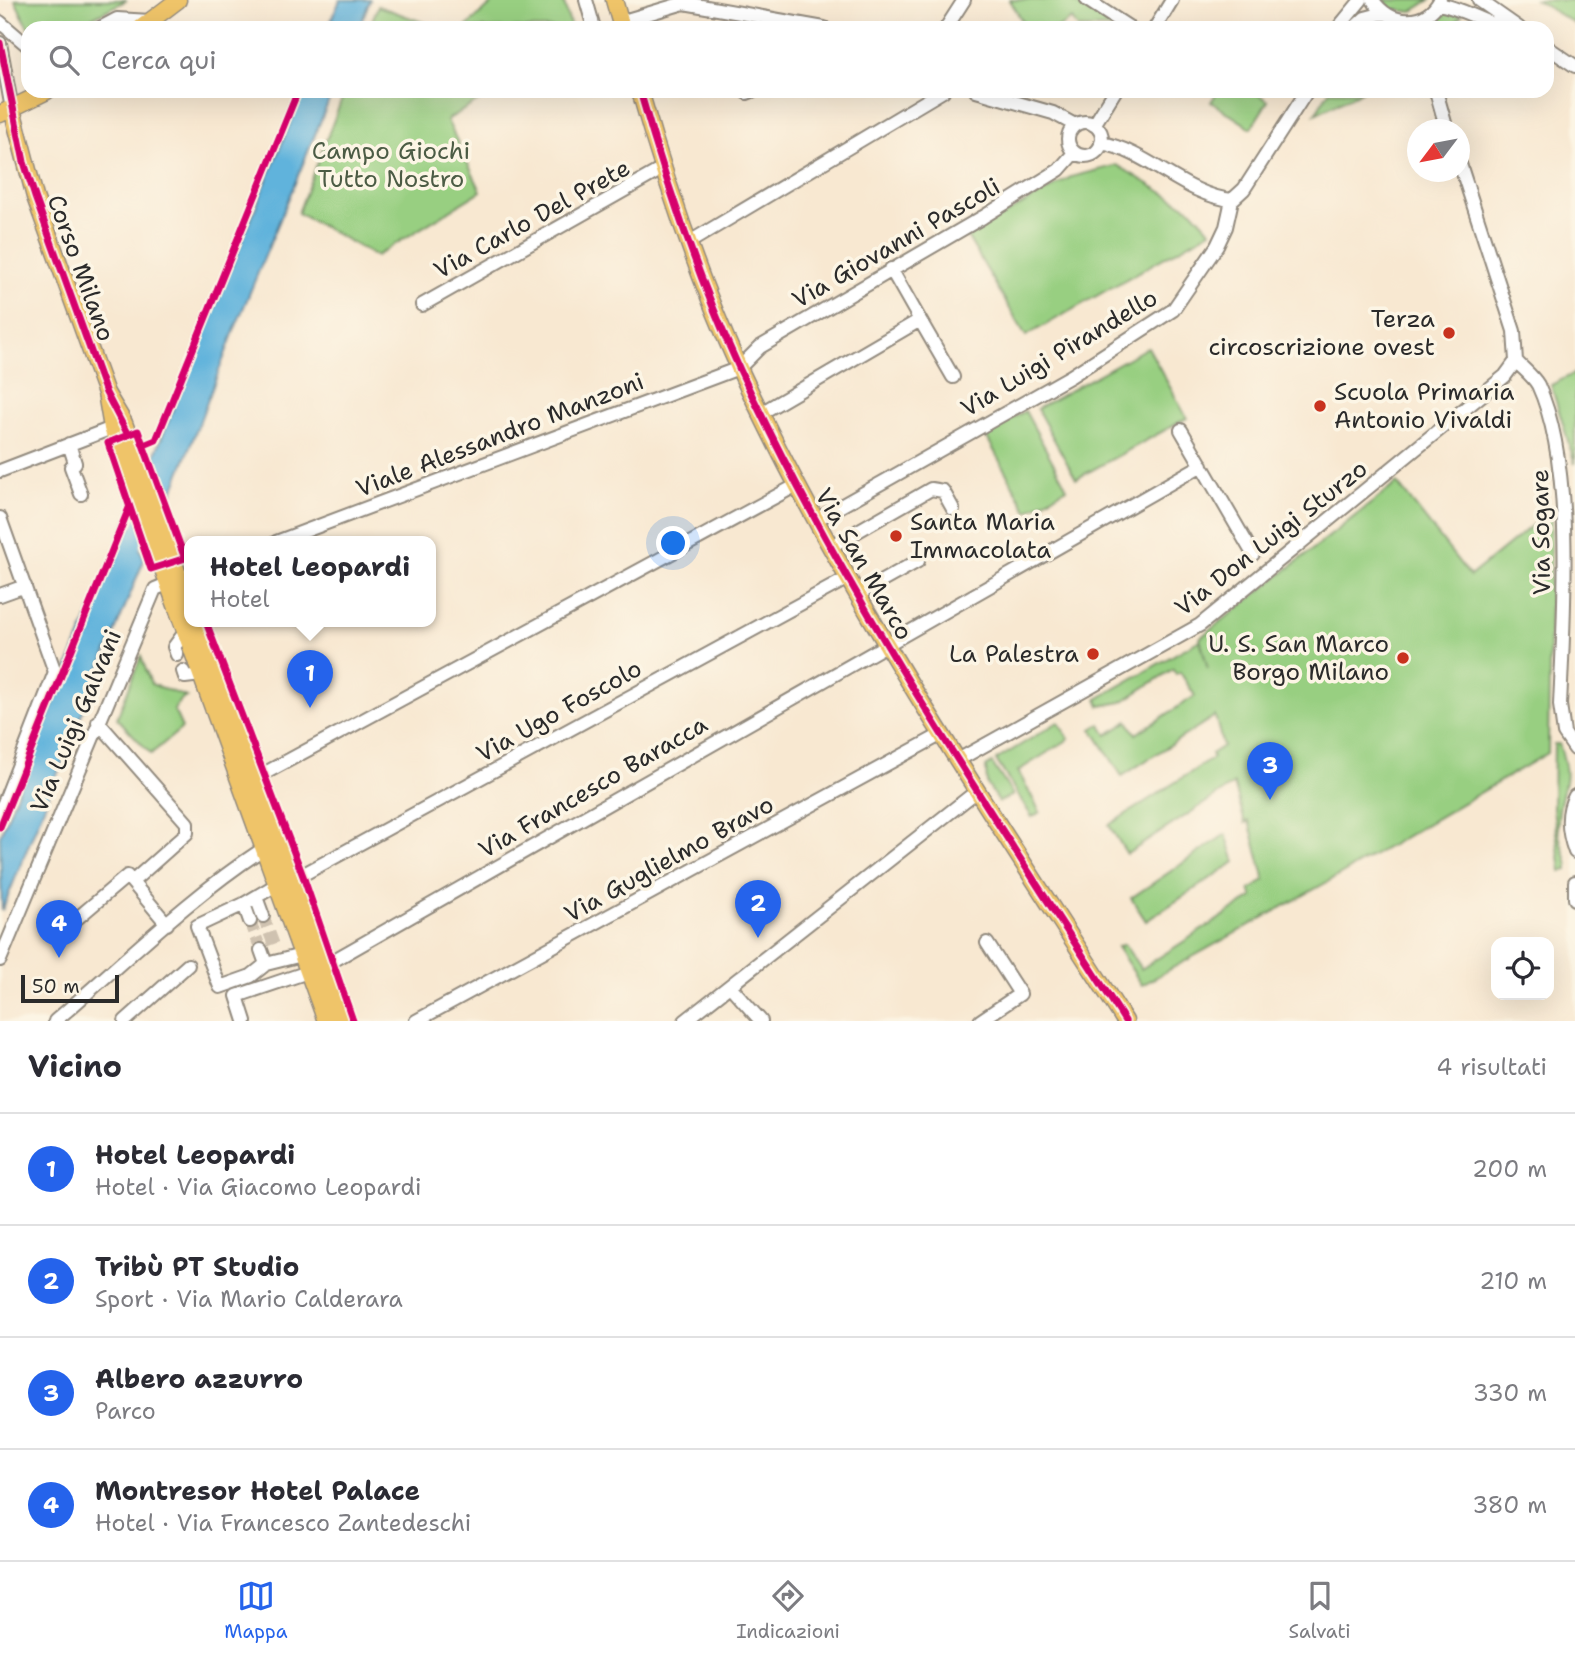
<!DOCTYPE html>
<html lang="it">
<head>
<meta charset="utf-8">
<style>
	:root { --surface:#fff; --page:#f7f7f7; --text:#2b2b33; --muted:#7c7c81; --line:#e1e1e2; --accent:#2563eb }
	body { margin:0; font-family:"Shantell Sans",sans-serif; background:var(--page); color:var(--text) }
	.controls { position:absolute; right:21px; bottom:21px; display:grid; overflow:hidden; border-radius:14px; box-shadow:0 7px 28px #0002 }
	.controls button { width:63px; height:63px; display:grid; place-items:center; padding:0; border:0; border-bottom:2px solid var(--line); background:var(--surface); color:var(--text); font:35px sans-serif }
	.compass { position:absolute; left:1407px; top:119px; width:63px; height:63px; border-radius:50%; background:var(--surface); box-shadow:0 7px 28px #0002; rotate:238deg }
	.scale { position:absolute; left:21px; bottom:18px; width:98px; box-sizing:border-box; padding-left:7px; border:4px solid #2b2b2b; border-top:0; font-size:19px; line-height:24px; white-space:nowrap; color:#2b2b2b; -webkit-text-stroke:5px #fcf5e5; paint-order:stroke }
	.you { position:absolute; left:674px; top:544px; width:24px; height:24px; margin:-18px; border:5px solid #fff; border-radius:50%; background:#1a73e8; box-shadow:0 0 0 10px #1a73e833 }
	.badge { display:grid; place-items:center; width:46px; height:46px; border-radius:50%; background:var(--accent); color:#fff; font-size:23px; font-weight:700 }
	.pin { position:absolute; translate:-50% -58px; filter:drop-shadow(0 2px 4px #0008) }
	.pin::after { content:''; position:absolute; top:37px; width:24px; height:21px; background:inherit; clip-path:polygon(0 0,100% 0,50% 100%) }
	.popup { position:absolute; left:184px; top:536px; width:252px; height:91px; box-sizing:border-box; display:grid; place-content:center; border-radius:14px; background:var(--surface); filter:drop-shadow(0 2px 5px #0005); font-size:23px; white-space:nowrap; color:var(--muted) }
	.popup b { font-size:26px; color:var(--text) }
	.popup::after { content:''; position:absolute; left:50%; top:100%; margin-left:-14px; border:14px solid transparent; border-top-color:var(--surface) }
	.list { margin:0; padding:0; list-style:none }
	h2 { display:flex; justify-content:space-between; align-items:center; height:91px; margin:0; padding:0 28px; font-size:30px }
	h2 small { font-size:23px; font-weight:400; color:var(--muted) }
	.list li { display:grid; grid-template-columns:46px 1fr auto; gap:21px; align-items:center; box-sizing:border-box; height:112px; padding:0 28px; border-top:2px solid var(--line) }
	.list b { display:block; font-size:26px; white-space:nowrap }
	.list p { margin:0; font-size:23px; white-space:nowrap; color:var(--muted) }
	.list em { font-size:23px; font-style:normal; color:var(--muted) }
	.icon { flex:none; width:38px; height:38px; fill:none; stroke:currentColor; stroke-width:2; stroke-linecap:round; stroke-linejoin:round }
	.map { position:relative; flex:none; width:1575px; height:1021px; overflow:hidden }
	.search { position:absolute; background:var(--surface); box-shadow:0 7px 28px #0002; left:21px; right:21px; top:21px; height:77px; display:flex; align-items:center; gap:18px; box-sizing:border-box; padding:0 24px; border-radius:21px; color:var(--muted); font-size:26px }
	.sheet { height:539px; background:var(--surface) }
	nav { display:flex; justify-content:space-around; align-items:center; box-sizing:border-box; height:98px; border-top:2px solid var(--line); background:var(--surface); font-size:19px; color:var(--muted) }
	nav a { display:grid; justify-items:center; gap:4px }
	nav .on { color:var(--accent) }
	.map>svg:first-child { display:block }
</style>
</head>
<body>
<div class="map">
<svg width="1575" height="1021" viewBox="0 0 1575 1021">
	<rect width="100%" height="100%" fill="#fcf5e5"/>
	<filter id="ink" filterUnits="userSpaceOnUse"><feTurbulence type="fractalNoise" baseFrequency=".0143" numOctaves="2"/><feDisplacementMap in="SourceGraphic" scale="14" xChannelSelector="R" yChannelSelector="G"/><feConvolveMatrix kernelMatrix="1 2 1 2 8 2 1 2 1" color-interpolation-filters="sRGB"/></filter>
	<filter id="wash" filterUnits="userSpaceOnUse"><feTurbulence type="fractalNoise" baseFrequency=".00686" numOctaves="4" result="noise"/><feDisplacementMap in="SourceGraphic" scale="28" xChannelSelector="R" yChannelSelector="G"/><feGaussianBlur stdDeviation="1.57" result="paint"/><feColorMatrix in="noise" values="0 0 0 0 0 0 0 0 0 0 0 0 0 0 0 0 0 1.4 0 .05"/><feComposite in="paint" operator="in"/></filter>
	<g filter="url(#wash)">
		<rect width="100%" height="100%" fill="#f8e8d1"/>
		<path fill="#98cf81" stroke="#627d56" stroke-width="2" d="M15 0H127L72 28H28Z
			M496 0H563L571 28H465Z
			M1010 0H1071L1114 28H1078L1072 19 1058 28H1026Z
			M1383 0H1430L1411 12 1392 9Z
			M1536 0H1575V24Z
			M378 6 439 28H369Z
			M1446 12 1462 15 1451 28H1428Z
			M345 91H495L447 120 481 191 376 256 298 213Z
			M1218 91H1253L1268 101 1251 128 1211 102Z
			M1329 91H1363L1315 114Z
			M1117 165 1192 210 1211 231 1026 336 967 236 1071 177Z
			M1148 347 1187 418 1076 479 1037 409Z
			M1575 373V464L1551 385Z
			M1025 411 1067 488 1027 511 985 434Z
			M1397 483 1470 576 1551 510 1548 753 1340 875 1142 985 1117 947 1124 944 1141 969 1253 897 1250 890 1265 880 1249 821 1245 823 1234 784 1127 854 1109 825 1213 758 1211 754 1223 746 1215 716 1122 776 1092 729 1100 724 1107 735 1128 721 1136 734 1195 696 1180 672 1176 674 1173 669 1122 702 1100 706 1097 699 1200 640 1208 669 1200 638Z
			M141 656 151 684 187 697 180 700 174 710 182 728 151 754 117 718Z
			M1058 722 1069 739 1018 771 1040 812 1032 817 996 760Z
			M1554 744H1559C1575 788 1557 787 1558 827 1558 842 1569 857 1568 870L1561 871 1553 808Z
			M992 763 1013 795 999 802 987 784 986 767Z
			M1226 834 1235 862 1146 921 1131 898Z"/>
		<path fill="#61b3dc" stroke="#466f84" stroke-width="2" d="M340 0H370L359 28H328Z
			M303 91H333L236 326 169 502 153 459Z
			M128 518 144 560 2 911 0 836Z"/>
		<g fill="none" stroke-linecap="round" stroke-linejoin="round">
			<path stroke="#61b3dc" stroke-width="14" d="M130 553 166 461"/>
		</g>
	</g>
	<g filter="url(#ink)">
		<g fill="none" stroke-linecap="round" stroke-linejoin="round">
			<path stroke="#cfc2b0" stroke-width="12" stroke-dasharray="12 6" stroke-linecap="butt" d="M263 916 274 945
				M250 921 261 950"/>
			<g stroke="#928a7e" stroke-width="16">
				<path id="minor" d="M586 0 594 28
					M1087 0 1130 28
					M1373 0C1389 26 1425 28 1440 0
					M1479 0 1519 28
					M1438 4C1463 8 1482 22 1506 28
					M0 22 28 46
					M620 22 684 3 824 28
					M100 28 117 19 150 21
					M946 28 964 0
					M1155 28 1172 0
					M1338 28 1361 0
					M1354 28 1365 18 1384 13
					M0 43 12 109
					M1547 47 1575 66
					M976 91 1053 113 1075 125
					M1436 91 1447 130
					M747 93 752 91
					M1068 139a17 17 0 1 1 34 0a17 17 0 1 1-34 0Z
					M1094 125 1115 91
					M1101 143C1148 151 1184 195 1232 200
					M1460 164 1514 331 1516 361C1522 368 1533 376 1538 385 1575 465 1564 614 1560 705L1564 733 1575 749
					M688 243 943 91
					M422 305 662 169
					M920 320 953 377
					M761 413 920 320 891 269
					M1181 430 1253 554
					M69 444 75 463 71 467 81 494
					M0 471 112 428
					M0 518 55 672 0 813
					M816 520 1071 376 1173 310 1217 246 1226 227 1232 200 1244 189 1307 91
					M276 542 739 368 760 347 983 217 1059 170 1074 153
					M830 547 931 489 943 491 953 509
					M0 595 25 586
					M857 595 918 561
					M177 655 174 647 185 632
					M183 671 185 677 201 675
					M98 722 187 823V833L132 882
					M958 760 1200 625 1505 376 1516 361
					M254 779 797 485
					M1575 796C1565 814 1568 833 1575 852
					M291 881 848 578
					M1575 882V899
					M256 897 263 916
					M244 904 197 926 220 987 251 976 266 964
					M74 921 127 876 167 924
					M250 921 244 904 276 885
					M261 950 266 964 302 955
					M0 960 155 589 189 575
					M322 967 1202 465
					M730 986 761 1021
					M55 1021C123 963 188 898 263 849
					M125 1021 188 965
					M245 1021 237 996 308 972
					M416 1021 942 734
					M685 1021 977 791
					M980 1021 1020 994 987 943"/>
			</g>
			<g stroke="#928a7e" stroke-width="19">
				<path id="major" d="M614 0 622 28
					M141 28 178 0
					M640 91C667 186 699 280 740 370 846 599 989 809 1125 1021
					M12 109 35 197 106 393 124 423 189 605
					M0 114 47 91
					M106 393 112 428 326 1021
					M195 622 342 1021"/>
			</g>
			<use href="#minor" stroke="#fff" stroke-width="12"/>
			<use href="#major" stroke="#efc469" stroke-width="16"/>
			<g stroke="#fcf5e5" stroke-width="11">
				<path id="cycleway" d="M0 43 24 162 35 197 106 393 128 435
					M640 91C667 186 699 280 740 370 846 599 989 809 1125 1021
					M144 445 156 440 298 91
					M184 556 138 431 108 443 151 569 189 557
					M206 622 303 876 353 1021
					M0 827 129 508"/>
			</g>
			<use href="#cycleway" stroke="#d6006c" stroke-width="7"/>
		</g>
	</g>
	<g fill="#c8321e" stroke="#fcf5e5" stroke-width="2.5">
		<circle cx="1449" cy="333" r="7"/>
		<circle cx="1320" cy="406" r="7"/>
		<circle cx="896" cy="536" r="7"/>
		<circle cx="1093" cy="654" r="7"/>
		<circle cx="1403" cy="658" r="7"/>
	</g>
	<g text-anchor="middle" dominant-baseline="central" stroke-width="7" stroke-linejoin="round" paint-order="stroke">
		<g font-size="24" fill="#4c5c45" stroke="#fcf5e5">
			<text x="391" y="151">Campo Giochi<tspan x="391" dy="28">Tutto Nostro</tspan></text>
		</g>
		<g font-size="24" fill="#2b2b2b" stroke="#fcf5e5">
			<text transform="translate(532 219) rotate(-29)">Via Carlo Del Prete</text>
			<text transform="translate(896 243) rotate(-30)">Via Giovanni Pascoli</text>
			<text transform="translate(81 268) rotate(70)">Corso Milano</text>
			<text transform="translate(1059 353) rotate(-31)">Via Luigi Pirandello</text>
			<text transform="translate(500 435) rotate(-21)">Viale Alessandro Manzoni</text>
			<text transform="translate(1541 532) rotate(-91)">Via Sogare</text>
			<text transform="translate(1271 538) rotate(-38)">Via Don Luigi Sturzo</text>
			<text transform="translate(864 564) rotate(60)">Via San Marco</text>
			<text transform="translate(559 711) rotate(-29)">Via Ugo Foscolo</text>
			<text transform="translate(76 721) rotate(-67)">Via Luigi Galvani</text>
			<text transform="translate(593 787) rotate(-30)">Via Francesco Baracca</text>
			<text transform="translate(669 859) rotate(-29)">Via Guglielmo Bravo</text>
		</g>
		<g font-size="24" fill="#2b2b2b" stroke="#fcf5e5" text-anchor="end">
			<text x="1435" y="319">Terza<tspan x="1435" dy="28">circoscrizione ovest</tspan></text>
			<text x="1334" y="392" text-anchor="start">Scuola Primaria<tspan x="1334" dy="28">Antonio Vivaldi</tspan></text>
			<text x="910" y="522" text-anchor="start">Santa Maria<tspan x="910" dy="28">Immacolata</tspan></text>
			<text x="1389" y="644">U. S. San Marco<tspan x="1389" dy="28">Borgo Milano</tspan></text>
			<text x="1079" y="654">La Palestra</text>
		</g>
	</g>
</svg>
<div class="controls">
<button><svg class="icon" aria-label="locate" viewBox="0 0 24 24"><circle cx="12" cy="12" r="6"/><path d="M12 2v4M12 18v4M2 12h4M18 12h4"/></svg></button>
</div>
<svg class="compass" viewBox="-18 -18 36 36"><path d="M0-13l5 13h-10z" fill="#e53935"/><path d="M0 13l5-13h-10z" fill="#7c7c81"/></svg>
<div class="scale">50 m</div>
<div class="you"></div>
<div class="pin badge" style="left:310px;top:708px">1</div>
<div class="popup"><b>Hotel Leopardi</b>Hotel</div>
<div class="pin badge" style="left:758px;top:938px">2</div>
<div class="pin badge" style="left:1270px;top:800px">3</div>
<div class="pin badge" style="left:59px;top:958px">4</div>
<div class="search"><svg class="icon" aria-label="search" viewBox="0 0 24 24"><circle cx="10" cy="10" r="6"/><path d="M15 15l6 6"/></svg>Cerca qui</div>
</div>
<section class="sheet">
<h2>Vicino<small>4 risultati</small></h2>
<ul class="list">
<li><span class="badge">1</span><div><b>Hotel Leopardi</b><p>Hotel · Via Giacomo Leopardi</p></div><em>200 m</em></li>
<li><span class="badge">2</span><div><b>Tribù PT Studio</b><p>Sport · Via Mario Calderara</p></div><em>210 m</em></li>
<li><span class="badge">3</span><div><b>Albero azzurro</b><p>Parco</p></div><em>330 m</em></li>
<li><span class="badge">4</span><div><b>Montresor Hotel Palace</b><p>Hotel · Via Francesco Zantedeschi</p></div><em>380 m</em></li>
</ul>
</section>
<nav>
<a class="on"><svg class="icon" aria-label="map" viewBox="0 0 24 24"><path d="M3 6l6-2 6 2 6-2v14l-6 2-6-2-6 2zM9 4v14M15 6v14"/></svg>Mappa</a>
<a><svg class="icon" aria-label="directions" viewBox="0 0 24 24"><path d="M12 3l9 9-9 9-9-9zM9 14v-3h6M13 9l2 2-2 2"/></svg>Indicazioni</a>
<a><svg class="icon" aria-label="saved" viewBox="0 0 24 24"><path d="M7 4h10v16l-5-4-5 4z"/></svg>Salvati</a>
</nav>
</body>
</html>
